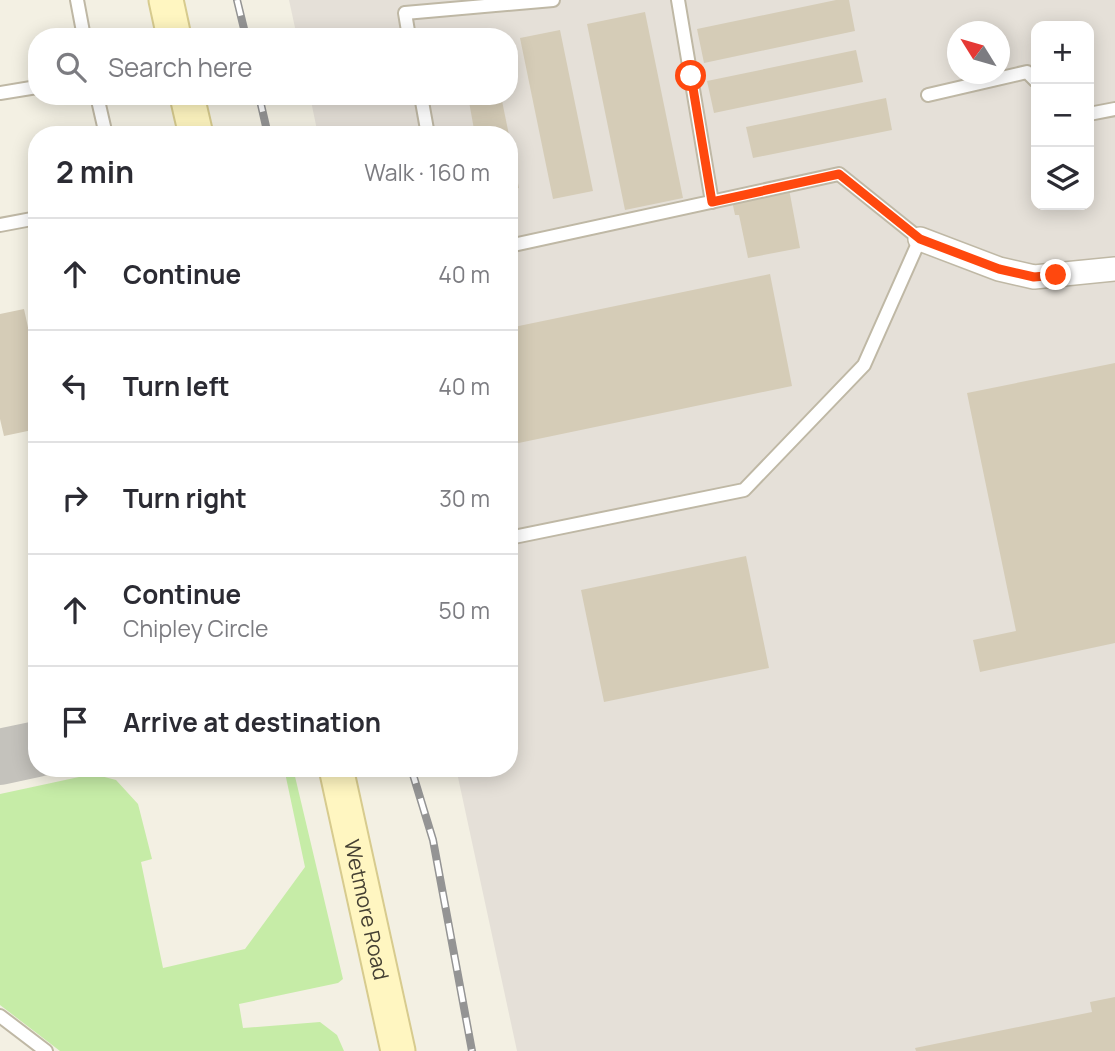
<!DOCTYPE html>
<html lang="en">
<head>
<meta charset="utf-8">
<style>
	:root { --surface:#fff; --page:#f7f7f7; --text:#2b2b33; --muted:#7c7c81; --line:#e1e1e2 }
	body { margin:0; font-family:Manrope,sans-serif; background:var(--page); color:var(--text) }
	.controls { position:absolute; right:21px; top:21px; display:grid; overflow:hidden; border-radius:14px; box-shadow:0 4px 18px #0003 }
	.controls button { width:63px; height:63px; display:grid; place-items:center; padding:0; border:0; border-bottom:2px solid var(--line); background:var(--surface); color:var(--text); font:35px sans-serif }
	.compass { position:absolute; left:947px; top:21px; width:63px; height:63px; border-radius:50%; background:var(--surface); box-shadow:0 4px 18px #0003; rotate:307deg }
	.stop { position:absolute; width:21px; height:21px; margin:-16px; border:5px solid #ff480e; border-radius:50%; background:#fff }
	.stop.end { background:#ff480e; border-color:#fff; box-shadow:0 2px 7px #0008 }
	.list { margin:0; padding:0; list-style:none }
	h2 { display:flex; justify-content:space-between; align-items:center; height:91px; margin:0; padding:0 28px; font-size:30px }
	h2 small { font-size:23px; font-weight:400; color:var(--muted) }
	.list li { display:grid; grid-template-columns:46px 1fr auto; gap:21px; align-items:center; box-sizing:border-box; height:112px; padding:0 28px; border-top:2px solid var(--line) }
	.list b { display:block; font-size:26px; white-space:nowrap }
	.list p { margin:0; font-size:23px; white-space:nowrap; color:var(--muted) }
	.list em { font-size:23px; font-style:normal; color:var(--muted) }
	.icon { flex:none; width:38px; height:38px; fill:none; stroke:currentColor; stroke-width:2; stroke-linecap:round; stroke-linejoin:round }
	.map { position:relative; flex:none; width:1115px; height:1051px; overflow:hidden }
	.search { position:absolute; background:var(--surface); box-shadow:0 4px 18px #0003; left:28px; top:28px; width:490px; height:77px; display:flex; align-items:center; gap:18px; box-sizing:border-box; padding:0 24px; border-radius:28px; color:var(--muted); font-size:26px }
	.panel { position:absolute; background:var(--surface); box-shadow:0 4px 18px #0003; left:28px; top:126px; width:490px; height:651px; border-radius:28px }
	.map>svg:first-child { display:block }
</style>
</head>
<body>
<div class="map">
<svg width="1115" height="1051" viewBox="0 0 1115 1051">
	<rect width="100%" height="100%" fill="#f3f0e3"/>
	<path fill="#e5e0d8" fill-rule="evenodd" d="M289 0H1115V1051H517L456 768H509V135H318L310 96H509V37H297ZM1036 26H1089V205H1036ZM958 32H1000V74H958Z"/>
	<path fill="#c6eca7" d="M284 768H293L343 979 338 983 239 1004 243 1028 320 1022 337 1035 344 1051H60L0 1005V794L93 774 116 780 138 804 152 859 141 862 163 968 245 949 305 867Z"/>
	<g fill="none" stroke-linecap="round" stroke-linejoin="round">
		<path stroke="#c4c2bc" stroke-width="56" d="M0 757 37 749"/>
	</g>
	<path fill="#d5ccb7" d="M836 0H849L855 31 704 63 697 29Z
		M645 12 683 198 625 210 587 24Z
		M560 30 593 191 553 199 520 38Z
		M856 50 863 82 714 113 707 81Z
		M468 96H501L509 135H475Z
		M886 98 892 130 753 158 746 127Z
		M510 143 519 188 509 190V144Z
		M789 189 800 248 748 258 739 215H735L732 201Z
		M770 274 792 386 509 445V328Z
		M24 309 29 332 37 331V429L4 436 0 419V314Z
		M1115 363V643L980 672 973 640 1016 631 967 393Z
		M746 556 769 668 604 702 581 590Z
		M1115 997V1051H916L915 1048 1092 1012 1090 1002Z"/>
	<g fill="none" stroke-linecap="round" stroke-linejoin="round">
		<g stroke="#bfb8a5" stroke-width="16">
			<path id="lane" d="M77 0 84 37
				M678 0 712 202
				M409 37 405 13 553 0
				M0 93 37 87
				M928 95 1027 72 1036 81
				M97 96 106 135
				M421 96 428 135
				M1089 114 1115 109
				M0 225 37 218
				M509 246 839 174 920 239 864 365 744 490 509 538
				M0 1016 46 1051"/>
		</g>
		<g stroke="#bfb8a5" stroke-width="26">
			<path id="street" d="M920 239 999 269 1034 277 1115 269"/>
		</g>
		<g stroke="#d7cb8e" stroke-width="37">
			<g id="secondary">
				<path d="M166 0 174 37"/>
				<path d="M187 96 196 135"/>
				<path id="s1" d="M336 768 398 1051"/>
			</g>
		</g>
		<use href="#lane" stroke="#fff" stroke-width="12"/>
		<use href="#street" stroke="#fff" stroke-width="23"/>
		<use href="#secondary" stroke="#fff6c1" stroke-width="33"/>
		<g stroke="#949494" stroke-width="8">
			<path id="rail" d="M237 0 246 37
				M259 96 268 135
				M411 768 433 840 472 1051"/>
		</g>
		<use href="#rail" stroke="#fff" stroke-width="5" stroke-dasharray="16" stroke-linecap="butt"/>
	</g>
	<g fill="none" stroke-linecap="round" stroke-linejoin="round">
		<path stroke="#ff480e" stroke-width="9" d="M691 76 712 202 839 174 920 239 999 269 1034 277 1056 275"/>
	</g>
	<g text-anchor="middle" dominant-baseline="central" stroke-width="5" stroke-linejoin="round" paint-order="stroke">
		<g font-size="21" fill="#454033" stroke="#fff">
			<text stroke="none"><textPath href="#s1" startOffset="145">Wetmore Road</textPath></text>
		</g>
	</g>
</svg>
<div class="controls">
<button>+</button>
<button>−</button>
<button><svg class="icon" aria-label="layers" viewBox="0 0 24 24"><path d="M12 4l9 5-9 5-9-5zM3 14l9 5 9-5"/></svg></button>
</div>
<svg class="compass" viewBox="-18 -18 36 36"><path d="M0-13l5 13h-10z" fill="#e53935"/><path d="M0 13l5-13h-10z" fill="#7c7c81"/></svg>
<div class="stop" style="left:691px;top:76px"></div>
<div class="stop end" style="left:1056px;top:275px"></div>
<div class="search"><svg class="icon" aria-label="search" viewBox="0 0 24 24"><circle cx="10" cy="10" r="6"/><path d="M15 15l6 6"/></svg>Search here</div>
<section class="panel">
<h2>2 min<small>Walk · 160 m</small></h2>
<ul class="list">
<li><svg class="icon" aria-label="ahead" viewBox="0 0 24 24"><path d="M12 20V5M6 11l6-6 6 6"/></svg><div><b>Continue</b></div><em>40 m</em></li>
<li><svg class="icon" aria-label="left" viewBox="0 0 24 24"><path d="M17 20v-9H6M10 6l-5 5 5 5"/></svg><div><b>Turn left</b></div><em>40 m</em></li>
<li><svg class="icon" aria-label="right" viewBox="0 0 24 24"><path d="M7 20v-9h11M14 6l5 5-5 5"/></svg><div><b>Turn right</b></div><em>30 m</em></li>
<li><svg class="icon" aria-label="ahead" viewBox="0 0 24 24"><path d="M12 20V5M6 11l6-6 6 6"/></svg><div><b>Continue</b><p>Chipley Circle</p></div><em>50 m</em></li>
<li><svg class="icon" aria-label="arrive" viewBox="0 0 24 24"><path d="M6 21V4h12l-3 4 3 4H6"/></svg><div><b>Arrive at destination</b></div></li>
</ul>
</section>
</div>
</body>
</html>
